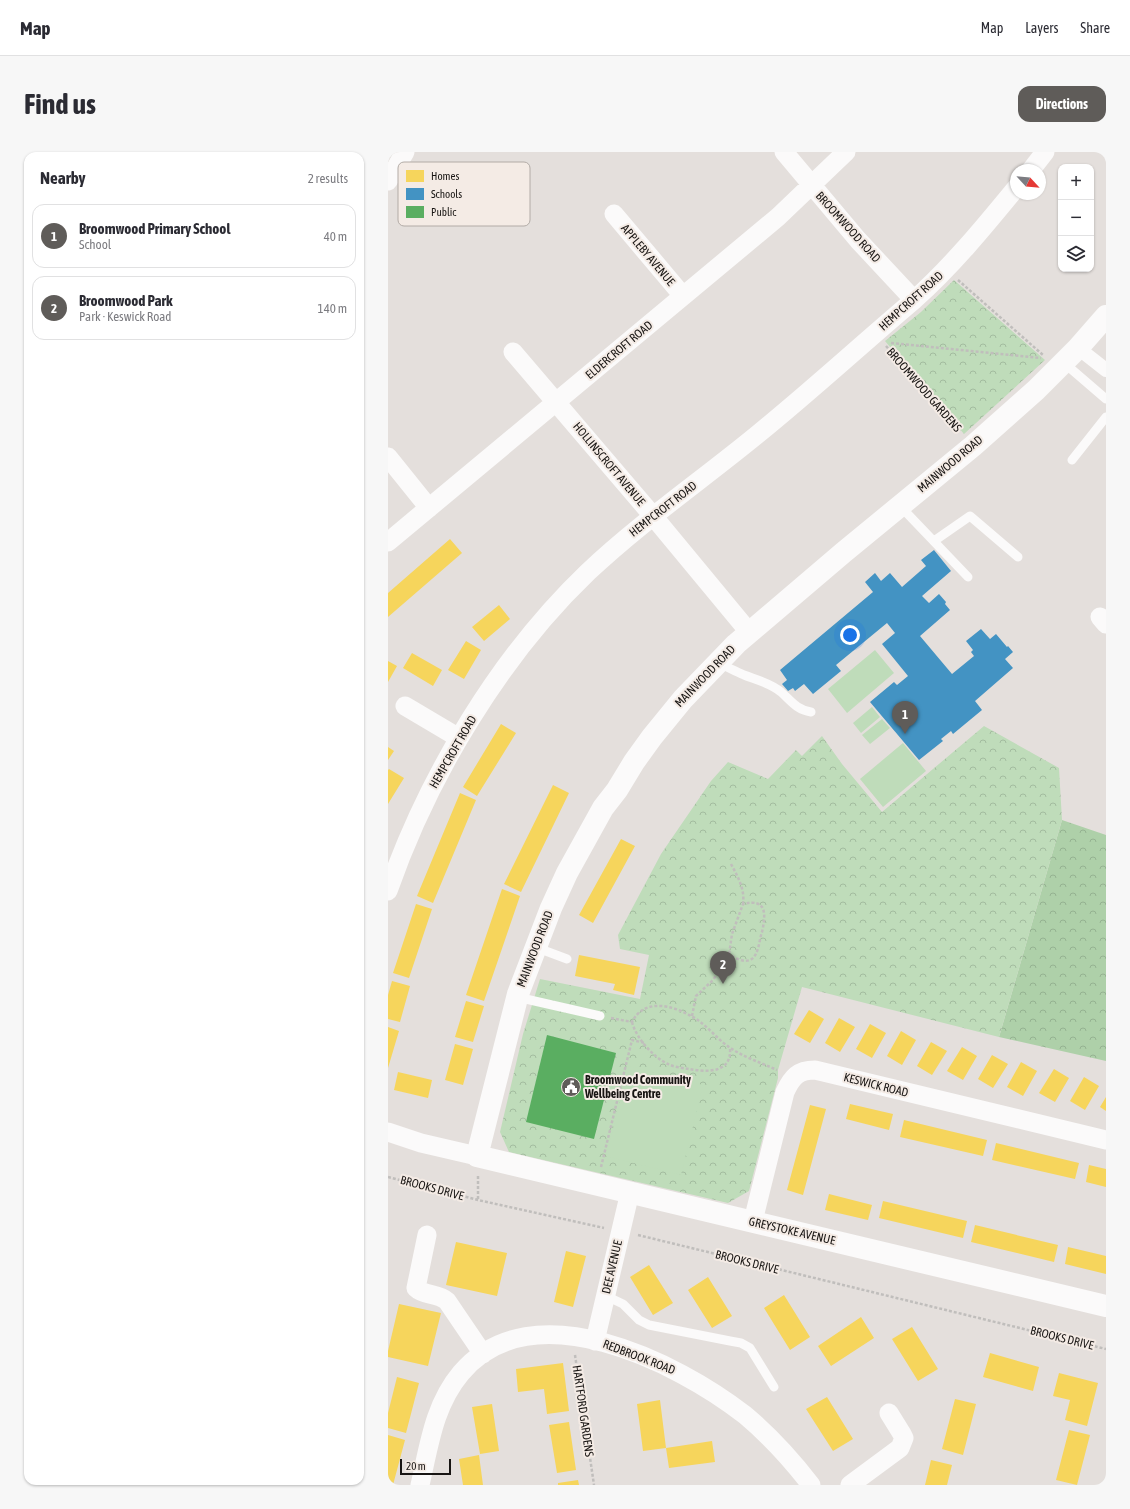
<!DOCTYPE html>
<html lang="en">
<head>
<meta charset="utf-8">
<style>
	:root { --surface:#fff; --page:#f7f7f7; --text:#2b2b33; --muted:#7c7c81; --line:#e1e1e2; --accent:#5f5c59 }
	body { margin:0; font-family:"Asap Condensed",sans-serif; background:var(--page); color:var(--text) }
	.controls { position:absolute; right:12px; top:12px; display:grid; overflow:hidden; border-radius:8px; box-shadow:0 1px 3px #0004 }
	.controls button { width:36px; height:36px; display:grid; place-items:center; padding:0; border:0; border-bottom:1px solid var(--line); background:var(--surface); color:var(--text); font:20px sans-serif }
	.compass { position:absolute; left:622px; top:12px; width:36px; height:36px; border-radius:50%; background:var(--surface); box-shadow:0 1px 3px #0004; rotate:116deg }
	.scale { position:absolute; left:12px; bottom:10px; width:51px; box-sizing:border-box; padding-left:4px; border:2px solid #181513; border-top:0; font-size:11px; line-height:14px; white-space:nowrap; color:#181513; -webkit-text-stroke:3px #f4ebe5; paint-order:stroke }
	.you { position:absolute; left:462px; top:483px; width:14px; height:14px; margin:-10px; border:3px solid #fff; border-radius:50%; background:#1a73e8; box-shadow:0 0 0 6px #1a73e833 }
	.badge { display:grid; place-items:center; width:26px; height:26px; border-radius:50%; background:var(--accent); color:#fff; font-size:13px; font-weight:700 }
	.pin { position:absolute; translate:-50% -33px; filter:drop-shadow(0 1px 2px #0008) }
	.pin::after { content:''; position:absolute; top:21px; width:14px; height:12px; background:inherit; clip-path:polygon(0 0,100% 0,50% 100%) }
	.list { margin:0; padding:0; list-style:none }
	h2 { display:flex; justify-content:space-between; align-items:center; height:52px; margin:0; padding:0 16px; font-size:17px }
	h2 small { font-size:13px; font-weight:400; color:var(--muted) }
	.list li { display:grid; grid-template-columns:26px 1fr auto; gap:12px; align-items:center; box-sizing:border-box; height:64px; margin:0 8px 8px; padding:0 8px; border:1px solid var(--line); border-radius:12px }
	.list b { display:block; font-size:15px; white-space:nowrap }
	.list p { margin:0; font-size:13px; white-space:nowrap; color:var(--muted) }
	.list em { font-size:13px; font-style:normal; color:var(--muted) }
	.icon { flex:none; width:22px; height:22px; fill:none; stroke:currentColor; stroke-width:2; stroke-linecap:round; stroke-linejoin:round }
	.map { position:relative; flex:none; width:718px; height:1333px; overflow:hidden; border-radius:12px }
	header { display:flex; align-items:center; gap:24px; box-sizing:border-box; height:56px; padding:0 20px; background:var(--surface); border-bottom:1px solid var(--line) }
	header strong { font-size:19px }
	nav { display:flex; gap:22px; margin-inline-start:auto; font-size:14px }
	.intro { display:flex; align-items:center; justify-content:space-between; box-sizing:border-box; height:96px; padding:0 24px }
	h1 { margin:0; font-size:28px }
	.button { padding:10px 18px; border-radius:12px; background:var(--accent); color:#fff; font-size:14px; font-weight:700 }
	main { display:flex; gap:24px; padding:0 24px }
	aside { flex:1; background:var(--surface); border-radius:12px; box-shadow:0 1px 3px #0004 }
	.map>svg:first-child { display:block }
</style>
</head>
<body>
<header>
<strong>Map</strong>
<nav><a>Map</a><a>Layers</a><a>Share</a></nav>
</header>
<div class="intro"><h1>Find us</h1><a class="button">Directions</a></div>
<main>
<aside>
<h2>Nearby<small>2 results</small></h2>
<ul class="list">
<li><span class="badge">1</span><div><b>Broomwood Primary School</b><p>School</p></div><em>40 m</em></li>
<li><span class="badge">2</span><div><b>Broomwood Park</b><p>Park · Keswick Road</p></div><em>140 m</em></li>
</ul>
</aside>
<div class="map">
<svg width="718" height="1333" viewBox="0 0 718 1333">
	<defs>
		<pattern id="forest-crowns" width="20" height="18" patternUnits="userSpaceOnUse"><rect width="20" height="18" fill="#aed0a9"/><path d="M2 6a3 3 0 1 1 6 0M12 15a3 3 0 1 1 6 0" fill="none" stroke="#95b291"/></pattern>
		<pattern id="park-crowns" width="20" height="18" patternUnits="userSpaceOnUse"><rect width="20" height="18" fill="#bfdcba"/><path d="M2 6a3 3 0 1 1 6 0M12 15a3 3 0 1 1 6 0" fill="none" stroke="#a3bc9f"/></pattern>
	</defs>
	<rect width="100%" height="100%" fill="#e4dfdc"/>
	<path fill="url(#forest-crowns)" d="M674 668 718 683V909L611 885Z"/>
	<path fill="url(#park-crowns)" d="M566 128 657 208 576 282 497 189 533 160Z
		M596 574 671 616 674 668 611 885 414 835 390 918V926L361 1039 340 1051 121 1000 112 980 135 882 152 827 252 847 261 803 232 797 230 783 273 702 323 629 340 610 380 627 408 598 414 604 434 584 454 612 494 660Z"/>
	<path fill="#bfdcba" d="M487 498 506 521 459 561 440 537Z
		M484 555 492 565 473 581 465 571Z
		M494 567 502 576 482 592 474 583Z
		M515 591 538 619 495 655 472 627Z
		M241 914 315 933 293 1023 218 1004Z"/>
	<path fill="#f6d55c" d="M62 387 74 401 0 465V441Z
		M111 453 122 467 96 489 84 475Z
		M78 489 93 498 76 527 60 518Z
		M24 501 54 518 45 534 15 516Z
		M0 509 9 514 0 530Z
		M113 572 128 581 89 644 75 635Z
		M0 595 6 599 0 608Z
		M1 617 16 626 0 652V618Z
		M165 633 181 641 133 740 116 732Z
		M72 641 88 648 45 751 29 744Z
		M233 687 247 694 205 771 191 763Z
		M114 737 132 744 96 849 78 843Z
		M28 752 44 757 21 826 5 821Z
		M191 803 252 815 246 843 225 838 227 832 187 824Z
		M4 829 22 834 12 870 0 867V843Z
		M78 849 96 854 85 890 67 885Z
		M421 858 436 867 422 891 406 882Z
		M451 866 467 875 452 900 437 891Z
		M482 872 498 881 484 906 468 897Z
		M0 875 11 879 0 916Z
		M513 879 528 888 514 913 499 904Z
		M543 890 559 899 544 923 529 914Z
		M67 892 85 897 75 933 57 928Z
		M574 895 589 904 575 928 559 919Z
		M604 903 620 912 605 936 590 927Z
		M633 910 649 919 635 944 619 935Z
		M666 917 681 926 667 950 651 941Z
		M10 920 44 928 40 946 6 938Z
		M696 925 711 934 697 958 682 949Z
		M718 945V959L712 955Z
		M462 952 505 962 501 978 458 967Z
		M422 953 438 957 415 1043 399 1038Z
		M516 968 599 988 595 1004 512 985Z
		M608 991 691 1011 687 1027 604 1008Z
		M701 1013 718 1017V1035L698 1030Z
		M441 1042 484 1053 480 1068 437 1058Z
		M495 1049 579 1069 575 1086 491 1066Z
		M587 1073 670 1093 666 1110 583 1090Z
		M68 1090 119 1101 109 1144 58 1133Z
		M680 1095 718 1104V1122L677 1112Z
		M178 1099 198 1104 185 1155 166 1150Z
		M261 1113 285 1151 265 1163 242 1125Z
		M320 1125 344 1164 324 1176 300 1138Z
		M396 1143 422 1185 402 1198 376 1156Z
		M11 1152 53 1161 40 1214 0 1205V1199Z
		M473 1165 486 1186 443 1214 430 1194Z
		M524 1175 550 1217 530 1229 504 1187Z
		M602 1201 651 1215 645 1239 595 1225Z
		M175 1211 181 1259 159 1262 156 1237 130 1240 128 1217Z
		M671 1221 710 1231 699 1274 677 1268 682 1248 665 1244Z
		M9 1225 31 1231 18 1281 0 1276V1261Z
		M439 1245 465 1287 445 1299 418 1257Z
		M567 1247 588 1252 575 1303 554 1297Z
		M272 1248 278 1296 255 1299 249 1252Z
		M104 1252 111 1299 92 1302 84 1255Z
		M181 1270 188 1318 169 1321 161 1273Z
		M681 1278 702 1283 689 1333 668 1328Z
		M0 1283 17 1288 5 1333H0Z
		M324 1289 327 1310 281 1316 278 1296Z
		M91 1303 95 1333H75L71 1307Z
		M543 1308 564 1313 559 1333H537Z
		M190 1328 191 1333H170V1331Z"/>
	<path fill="#4393c3" d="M546 398 563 419 534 444 541 451 551 442 558 450 557 452 562 458 532 484 564 522 586 504 583 500 585 498 578 489 593 477 602 487 608 482 619 495 620 494 625 500 617 507 625 516 587 549 594 558 565 582 563 579 553 587 555 589 531 608 482 550 506 530 509 533 520 524 494 492 507 481 499 471 448 513 453 519 425 542 416 532 407 539 405 536 400 539 394 532 399 528 392 518 485 440 477 430 487 421 493 429 502 421 514 435 538 414 533 408Z"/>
	<path fill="#5aae61" d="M159 883 228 901 206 987 138 970Z"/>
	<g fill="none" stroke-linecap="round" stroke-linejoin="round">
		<path stroke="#c0bebc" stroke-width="2.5" stroke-dasharray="3 2" stroke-linecap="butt" d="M570 128 655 203
			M503 191 653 206
			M498 194 572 279
			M343 712C350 725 357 737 355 752
			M304 864 308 844 325 828 341 803 344 782 355 752C379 746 378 762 374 780 371 788 371 804 362 808 355 811 347 805 341 803
			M223 866 244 870C256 846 284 853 303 864 319 872 330 889 344 897 358 906 374 911 389 918
			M244 870C248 886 265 905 280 912 286 915 294 916 301 917 318 920 344 922 342 896
			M213 1015 244 888 257 891
			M90 1024V1048
			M0 1025 90 1048 216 1076
			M250 1083 718 1197
			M187 1203 206 1333"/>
		<path stroke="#fbfafa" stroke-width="9" d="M675 210 718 247
			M684 308 718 265
			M512 354 580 425
			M546 389 582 364 630 405
			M330 511C339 515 347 519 356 523 369 528 382 531 393 540 403 549 409 558 423 560
			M147 795 179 807
			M129 845 212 864
			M218 1144 235 1152 251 1168 261 1173 342 1189 353 1191 362 1196 386 1235"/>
		<path stroke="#fbfafa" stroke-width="14" d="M690 196 718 218"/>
		<path stroke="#fbfafa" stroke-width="19" d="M396 0 470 88 526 148
			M643 18 657 0
			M0 29 17 0
			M226 62 295 144
			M125 200 265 364 361 480
			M0 305 41 356
			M0 390 390 65 458 0
			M712 465 718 472
			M17 554 71 586
			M0 739C40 624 112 504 200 420 253 370 314 328 370 282 423 239 474 192 526 148 564 114 596 75 628 36
			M0 980 33 991 89 1004
			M365 1069 397 940C404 925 410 918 427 918L718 988
			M39 1083 28 1136C36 1144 50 1141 59 1149L95 1202
			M207 1189 242 1040
			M32 1333C41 1294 46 1253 73 1221 144 1137 289 1210 357 1263 382 1284 403 1307 423 1333
			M462 1333 512 1296 516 1286 514 1282 501 1261"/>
		<path stroke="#fbfafa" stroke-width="22" d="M718 164 690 196 648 238 585 294 456 400 348 492 295 547 264 585 246 610 229 638 215 656 179 721 163 756 130 842 89 1004 718 1154"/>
	</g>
	<defs>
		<g id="civic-disc" transform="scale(1)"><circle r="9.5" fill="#5f5c59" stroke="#f4ebe5"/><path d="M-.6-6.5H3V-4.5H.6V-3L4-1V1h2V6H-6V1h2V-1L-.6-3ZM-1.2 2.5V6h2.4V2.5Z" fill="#fff"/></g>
	</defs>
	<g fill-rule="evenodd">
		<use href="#civic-disc" x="183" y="935"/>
	</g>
	<g text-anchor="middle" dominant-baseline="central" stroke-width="4" stroke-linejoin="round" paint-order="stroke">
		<g font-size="12" fill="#181513" stroke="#f4ebe5">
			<text transform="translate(460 75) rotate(48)">BROOMWOOD ROAD</text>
			<text transform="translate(260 103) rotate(50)">APPLEBY AVENUE</text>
			<text transform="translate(523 149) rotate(-42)">HEMPCROFT ROAD</text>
			<text transform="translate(231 198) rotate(-40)">ELDERCROFT ROAD</text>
			<text transform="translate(536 238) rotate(49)">BROOMWOOD GARDENS</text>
			<text transform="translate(221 312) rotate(50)">HOLLINSCROFT AVENUE</text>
			<text transform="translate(562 312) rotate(-40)">MAINWOOD ROAD</text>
			<text transform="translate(275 357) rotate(-38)">HEMPCROFT ROAD</text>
			<text transform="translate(317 524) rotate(-46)">MAINWOOD ROAD</text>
			<text transform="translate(65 600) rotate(-60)">HEMPCROFT ROAD</text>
			<text transform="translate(147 797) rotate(-69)">MAINWOOD ROAD</text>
			<text transform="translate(488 933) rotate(14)">KESWICK ROAD</text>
			<text transform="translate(44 1036) rotate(15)">BROOKS DRIVE</text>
			<text transform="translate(404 1079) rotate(13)">GREYSTOKE AVENUE</text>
			<text transform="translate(359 1110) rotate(14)">BROOKS DRIVE</text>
			<text transform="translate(224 1115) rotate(-77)">DEE AVENUE</text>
			<text transform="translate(674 1186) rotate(14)">BROOKS DRIVE</text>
			<text transform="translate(251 1205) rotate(21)">REDBROOK ROAD</text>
			<text transform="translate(195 1259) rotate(82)">HARTFORD GARDENS</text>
		</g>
		<g font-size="12" font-weight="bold" fill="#181513" stroke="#f4ebe5" text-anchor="start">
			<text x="197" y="928">Broomwood Community<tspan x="197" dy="14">Wellbeing Centre</tspan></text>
		</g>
	</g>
	<rect x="10" y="10" width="132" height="64" rx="6" fill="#f4ebe5" stroke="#b2aba6" stroke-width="1"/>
	<rect x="18" y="18" width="18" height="12" fill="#f6d55c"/>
	<rect x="18" y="36" width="18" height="12" fill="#4393c3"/>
	<rect x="18" y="54" width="18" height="12" fill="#5aae61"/>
	<g font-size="11" fill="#181513">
		<text x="43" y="28">Homes</text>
		<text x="43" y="46">Schools</text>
		<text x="43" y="64">Public</text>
	</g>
</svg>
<div class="controls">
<button>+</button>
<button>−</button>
<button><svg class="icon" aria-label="layers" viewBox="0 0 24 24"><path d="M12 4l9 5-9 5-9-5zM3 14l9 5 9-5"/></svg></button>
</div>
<svg class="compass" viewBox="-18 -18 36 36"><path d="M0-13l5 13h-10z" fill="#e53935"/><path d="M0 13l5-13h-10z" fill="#7c7c81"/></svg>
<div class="scale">20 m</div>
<div class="you"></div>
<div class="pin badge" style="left:517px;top:582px">1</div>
<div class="pin badge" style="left:335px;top:832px">2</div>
</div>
</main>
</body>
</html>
